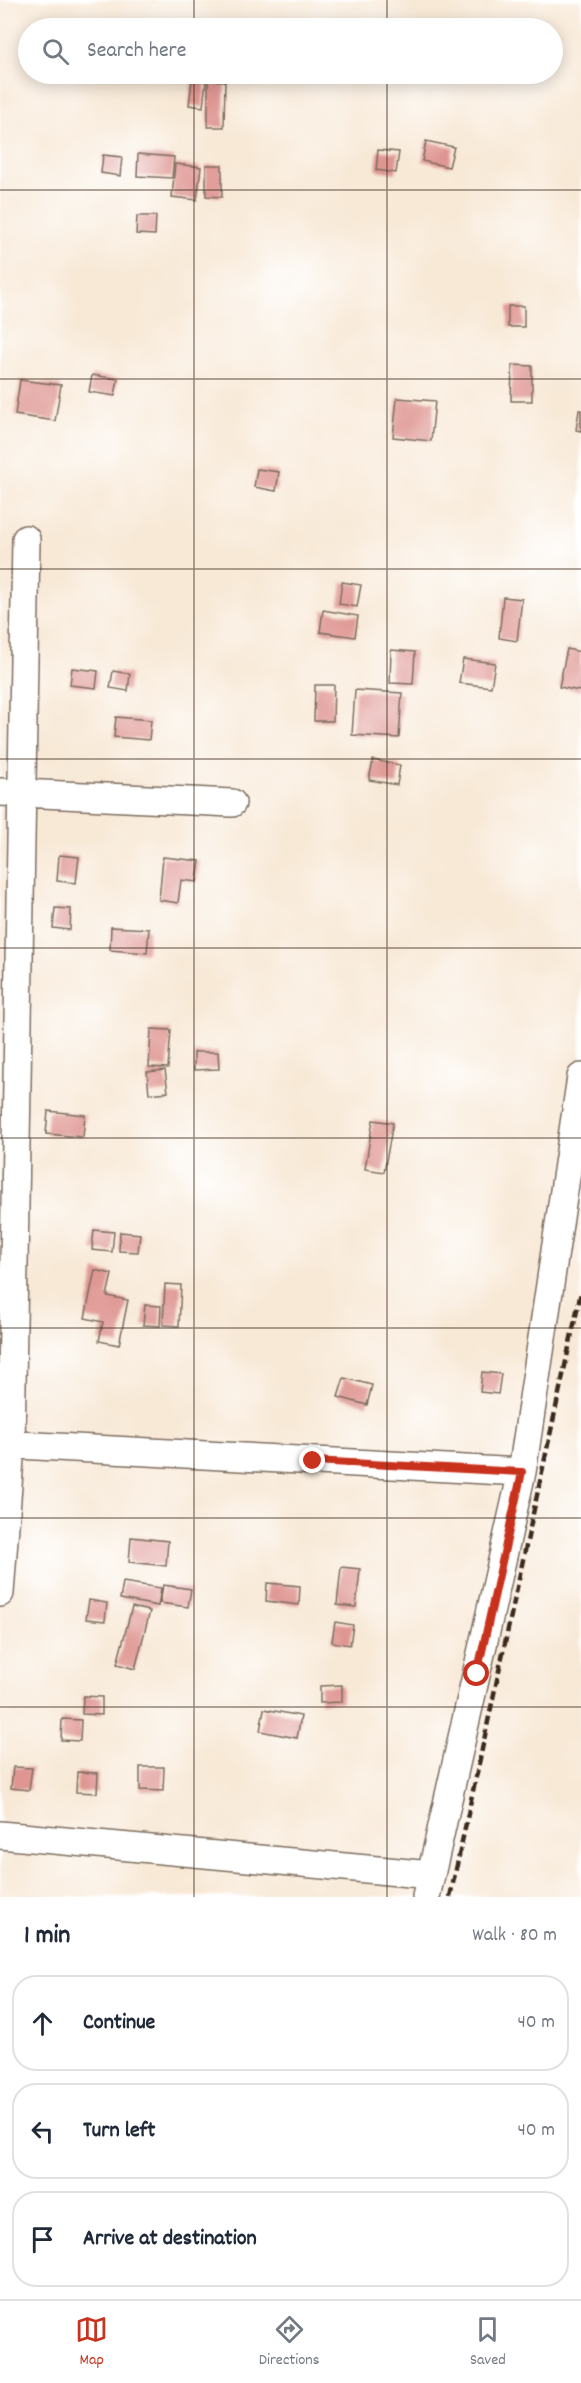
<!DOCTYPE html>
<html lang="en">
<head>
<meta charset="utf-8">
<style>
	:root { --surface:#fff; --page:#f6f6f7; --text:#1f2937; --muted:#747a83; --line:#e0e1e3; --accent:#c8321e }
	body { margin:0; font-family:Dekko,sans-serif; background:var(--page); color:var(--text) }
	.stop { position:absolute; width:18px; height:18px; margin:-14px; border:4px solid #c8321e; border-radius:50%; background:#fff }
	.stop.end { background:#c8321e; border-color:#fff; box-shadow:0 2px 6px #0008 }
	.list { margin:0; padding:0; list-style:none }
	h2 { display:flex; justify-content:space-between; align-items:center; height:78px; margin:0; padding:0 24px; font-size:26px }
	h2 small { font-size:20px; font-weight:400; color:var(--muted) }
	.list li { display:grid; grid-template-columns:39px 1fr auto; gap:18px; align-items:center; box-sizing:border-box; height:96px; margin:0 12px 12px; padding:0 12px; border:2px solid var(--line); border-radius:24px }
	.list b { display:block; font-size:22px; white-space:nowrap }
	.list em { font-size:20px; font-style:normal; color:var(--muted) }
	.icon { flex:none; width:33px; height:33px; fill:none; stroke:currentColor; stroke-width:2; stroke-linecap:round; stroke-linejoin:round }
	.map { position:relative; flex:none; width:581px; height:1897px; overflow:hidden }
	.search { position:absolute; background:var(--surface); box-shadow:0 3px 15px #0003; left:18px; right:18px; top:18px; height:66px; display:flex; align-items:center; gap:15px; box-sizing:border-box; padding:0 21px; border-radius:33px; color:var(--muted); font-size:22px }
	.sheet { height:402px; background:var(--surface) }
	nav { display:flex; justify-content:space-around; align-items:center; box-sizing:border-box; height:84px; border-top:2px solid var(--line); background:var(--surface); font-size:16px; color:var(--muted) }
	nav a { display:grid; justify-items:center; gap:3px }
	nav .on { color:var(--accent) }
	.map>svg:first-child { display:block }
</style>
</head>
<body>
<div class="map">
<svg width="581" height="1897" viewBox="0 0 581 1897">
	<rect width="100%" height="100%" fill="#fff"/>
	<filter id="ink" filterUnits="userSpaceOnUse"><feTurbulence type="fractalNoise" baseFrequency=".0167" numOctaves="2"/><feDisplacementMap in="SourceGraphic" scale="12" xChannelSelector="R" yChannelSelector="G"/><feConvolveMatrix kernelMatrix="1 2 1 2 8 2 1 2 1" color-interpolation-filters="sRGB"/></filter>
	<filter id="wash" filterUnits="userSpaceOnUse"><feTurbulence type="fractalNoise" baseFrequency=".008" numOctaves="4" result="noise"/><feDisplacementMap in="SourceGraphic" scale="24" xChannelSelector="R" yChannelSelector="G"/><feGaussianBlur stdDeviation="1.35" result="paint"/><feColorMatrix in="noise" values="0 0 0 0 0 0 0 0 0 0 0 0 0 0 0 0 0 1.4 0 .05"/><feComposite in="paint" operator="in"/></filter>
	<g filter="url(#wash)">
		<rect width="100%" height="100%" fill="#f8e9d7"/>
		<g id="blocks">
			<path fill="#df9693" d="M158 21 176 22 175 28H157Z
				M113 74H130V75L113 77Z
				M192 80 206 81 203 107 189 105Z
				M208 80 225 81 224 127H208Z
				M426 141 454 147 449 167 422 161Z
				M378 150 399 152 396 173 376 170Z
				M138 154 174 157 172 178 137 176Z
				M103 155 122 157 120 176 101 173Z
				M175 164 201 167 197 200 172 197Z
				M206 165H222V197L206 196Z
				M137 216H156L155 235 136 234Z
				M508 306H524V327H508Z
				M512 365 532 366V401H511Z
				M92 375 118 379 115 396 89 392Z
				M20 380 61 385 55 421 15 415Z
				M397 398 435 401 431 441 393 437Z
				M579 410H581V431L576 430Z
				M257 469 279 472 276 491 254 487Z
				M342 582 361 585 357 607 339 604Z
				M503 597 522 599 517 641 499 638Z
				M323 610 358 616 355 637 320 632Z
				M567 649 581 652 580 691 559 687Z
				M391 650 415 652 413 684 390 683Z
				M463 659 495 663 491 687 459 683Z
				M72 668 98 671 96 688 70 685Z
				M113 671 130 674 128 691 110 688Z
				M315 685H334L333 721H314Z
				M355 690 402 693 399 738 352 735Z
				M116 717 151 720 149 740 114 737Z
				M373 760 400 765 397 785 369 780Z
				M59 855 79 857 76 883 57 881Z
				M163 857 200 861 197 882 181 880 178 903 159 900Z
				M55 908 71 909 70 930 53 928Z
				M111 927 149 929 147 953 110 950Z
				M151 1029 171 1030 168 1068 149 1067Z
				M194 1052H218L219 1069 194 1070Z
				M165 1070 168 1092 149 1094 147 1072Z
				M48 1111 85 1115 83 1137 46 1134Z
				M373 1120 393 1123 384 1172 365 1169Z
				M94 1230 114 1232 112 1252 92 1250Z
				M120 1232 140 1234 138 1252 119 1251Z
				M95 1270 112 1274 107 1296 128 1300 119 1345 99 1341 103 1322 85 1318Z
				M165 1284 181 1285 179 1326 163 1325Z
				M145 1305 161 1306 160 1326 143 1325Z
				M482 1372 501 1374 498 1394 480 1392Z
				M344 1378 372 1385 367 1405 338 1397Z
				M131 1537 168 1541 166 1566 129 1562Z
				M341 1567 360 1569 356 1607 337 1605Z
				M123 1582 161 1588 158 1606 120 1599Z
				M267 1583 300 1586 299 1605 266 1601Z
				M163 1585 191 1589 188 1607 160 1603Z
				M89 1600 107 1603 105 1621 86 1619Z
				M132 1607 150 1611 135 1669 117 1664Z
				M335 1622 353 1625 350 1645 332 1642Z
				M342 1685V1702L320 1703V1686Z
				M83 1696 102 1697V1715L82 1714Z
				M264 1709 301 1716 297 1738 260 1731Z
				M62 1719 81 1720 80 1741 61 1740Z
				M13 1767 32 1768 29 1790 11 1788Z
				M140 1767H164L163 1791 140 1790Z
				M77 1772 98 1773 97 1793 76 1792Z"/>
		</g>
	</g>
	<g filter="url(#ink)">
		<use href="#blocks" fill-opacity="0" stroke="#7d6d5f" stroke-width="1.5"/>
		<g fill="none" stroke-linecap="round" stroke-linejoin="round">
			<g stroke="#7d6d5f" stroke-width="30">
				<path id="minor" d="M0 792 232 803
					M0 1444 522 1472
					M0 1593 11 1445 26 539
					M0 1835 431 1875
					M426 1897 522 1472 581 1077"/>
			</g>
			<use href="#minor" stroke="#fff" stroke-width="27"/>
			<path stroke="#3b2a1e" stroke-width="4.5" stroke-dasharray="9 4.5" stroke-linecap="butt" d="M450 1897 581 1292"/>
		</g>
	</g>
	<g fill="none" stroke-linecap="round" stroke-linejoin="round" filter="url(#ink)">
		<path stroke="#c8321e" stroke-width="8" d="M313 1461 522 1472 477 1674"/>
	</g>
	<path fill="none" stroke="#3b2a1e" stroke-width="1.5" stroke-opacity="0.55" d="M194 0V28M387 0V28M194 74V1897M387 74V1897M0 190H581M0 379H581M0 569H581M0 759H581M0 948H581M0 1138H581M0 1328H581M0 1518H581M0 1707H581"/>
</svg>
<div class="stop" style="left:477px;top:1674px"></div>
<div class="stop end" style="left:313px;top:1461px"></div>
<div class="search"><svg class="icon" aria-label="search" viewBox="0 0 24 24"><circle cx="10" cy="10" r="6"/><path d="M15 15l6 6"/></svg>Search here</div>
</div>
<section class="sheet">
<h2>1 min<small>Walk · 80 m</small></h2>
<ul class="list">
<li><svg class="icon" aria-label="ahead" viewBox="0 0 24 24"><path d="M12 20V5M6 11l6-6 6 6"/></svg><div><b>Continue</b></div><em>40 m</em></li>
<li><svg class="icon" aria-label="left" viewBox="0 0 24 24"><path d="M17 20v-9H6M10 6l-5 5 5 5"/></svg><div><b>Turn left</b></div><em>40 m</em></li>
<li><svg class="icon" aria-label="arrive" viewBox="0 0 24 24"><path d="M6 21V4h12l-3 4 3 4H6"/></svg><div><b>Arrive at destination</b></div></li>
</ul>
</section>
<nav>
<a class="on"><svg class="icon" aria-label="map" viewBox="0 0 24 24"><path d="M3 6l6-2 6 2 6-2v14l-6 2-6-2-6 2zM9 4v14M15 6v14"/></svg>Map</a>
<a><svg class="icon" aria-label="directions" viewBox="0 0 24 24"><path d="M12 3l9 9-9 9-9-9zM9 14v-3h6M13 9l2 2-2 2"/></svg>Directions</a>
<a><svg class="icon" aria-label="saved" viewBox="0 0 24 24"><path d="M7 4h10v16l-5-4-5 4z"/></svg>Saved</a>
</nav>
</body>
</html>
